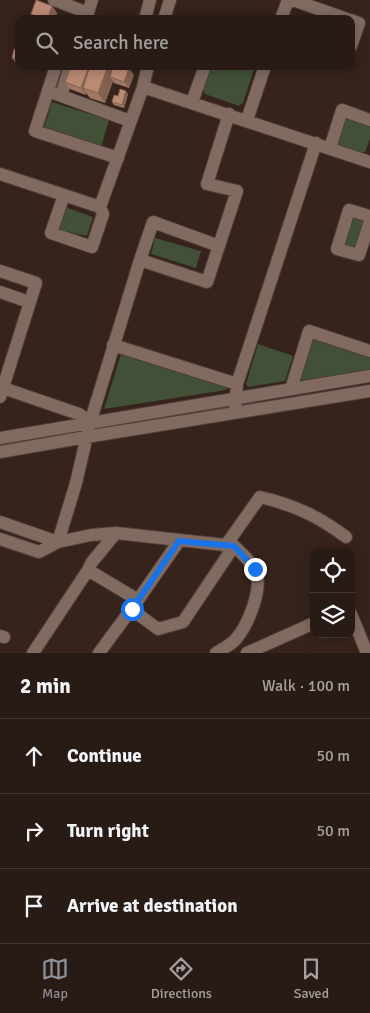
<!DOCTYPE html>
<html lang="en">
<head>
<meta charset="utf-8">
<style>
	:root { --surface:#281a14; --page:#342722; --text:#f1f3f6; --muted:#a5a1a0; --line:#443834; --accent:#8c9099 }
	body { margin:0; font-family:Signika,sans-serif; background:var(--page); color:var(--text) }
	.controls { position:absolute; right:15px; bottom:15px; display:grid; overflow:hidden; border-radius:10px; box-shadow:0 2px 12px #0003 }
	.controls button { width:45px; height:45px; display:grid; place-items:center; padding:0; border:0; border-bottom:1px solid var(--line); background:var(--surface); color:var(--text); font:25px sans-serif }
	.stop { position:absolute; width:15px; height:15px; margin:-11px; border:4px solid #1a73e8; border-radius:50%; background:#fff }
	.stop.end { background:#1a73e8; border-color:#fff; box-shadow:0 1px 5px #0008 }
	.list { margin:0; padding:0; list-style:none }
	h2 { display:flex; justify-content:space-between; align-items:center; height:65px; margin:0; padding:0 20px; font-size:21px }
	h2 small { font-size:16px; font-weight:400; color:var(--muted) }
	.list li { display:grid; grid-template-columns:32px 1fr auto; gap:15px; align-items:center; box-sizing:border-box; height:75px; padding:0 20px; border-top:1px solid var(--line) }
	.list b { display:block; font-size:19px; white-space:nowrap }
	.list em { font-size:16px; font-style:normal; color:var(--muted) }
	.icon { flex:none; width:28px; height:28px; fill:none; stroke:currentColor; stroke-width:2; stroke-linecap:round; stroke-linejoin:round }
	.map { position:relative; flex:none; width:370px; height:653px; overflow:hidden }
	.search { position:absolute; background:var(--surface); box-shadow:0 2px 12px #0003; left:15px; right:15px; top:15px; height:55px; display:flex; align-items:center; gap:12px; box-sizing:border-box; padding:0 18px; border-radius:10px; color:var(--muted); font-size:19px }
	.sheet { height:290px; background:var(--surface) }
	nav { display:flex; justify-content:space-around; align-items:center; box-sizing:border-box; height:70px; border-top:1px solid var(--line); background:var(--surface); font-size:14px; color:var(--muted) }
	nav a { display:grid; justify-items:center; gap:2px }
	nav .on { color:var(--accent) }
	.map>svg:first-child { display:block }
</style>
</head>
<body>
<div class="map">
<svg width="370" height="653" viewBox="0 0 370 653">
	<rect width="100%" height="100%" fill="#36231b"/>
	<path fill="#415037" d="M208 66H246L254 69 243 103 239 106 205 94 202 85Z
		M52 102 109 120 101 147 44 128Z
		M343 116 370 124V139L365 152 362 153 337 145Z
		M65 207 93 217 87 236 58 230Z
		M349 215 366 218 358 250 342 247Z
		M155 238 201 251 196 268 151 254Z
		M310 337 370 354V371L300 382 297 378Z
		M258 344 293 356 285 381 248 387 246 384Z
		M121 354 226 387V390L104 409Z"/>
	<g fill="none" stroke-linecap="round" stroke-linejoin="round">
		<g stroke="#4e3f38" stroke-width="14">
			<path id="minor" d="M54 0 88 13
				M293 0 347 19
				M86 19 92 0
				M145 19 150 0
				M164 19 170 0
				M281 19 288 0
				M351 20 359 23 351 46
				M56 66 35 131 118 158
				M143 87 370 162
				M48 91 130 121
				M61 96 70 66
				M192 102 205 66
				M247 120 265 66
				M330 148 342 110 370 120
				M0 174 100 207
				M64 195 51 233 92 247 103 214 100 207 143 87 148 66
				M370 219 366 215 349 210 337 249 359 255 370 221
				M140 260 153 222 219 246
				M0 271 36 283 0 397
				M0 292 29 302
				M113 345 237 384
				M0 387 79 414 90 423
				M291 389 309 331 370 351
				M235 406 237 384 316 143
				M0 438 370 376
				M0 452 86 437 370 391
				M0 522 58 542 91 535 116 533 234 546C241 553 251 561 255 570 264 587 248 625 236 639 231 645 222 649 216 653
				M0 539 39 552 58 542 76 483 90 423 140 260 207 282 237 191 207 184 229 114
				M226 545 260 497C294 505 318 516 346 537
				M88 570 138 600
				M131 609 158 629 183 622 234 546
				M351 614 367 653
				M0 636 4 637
				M33 653 88 570 92 562 116 533
				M99 653 138 600 179 541
				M247 653 314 623"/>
		</g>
		<use href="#minor" stroke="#816b61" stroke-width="12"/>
	</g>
	<path fill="#a17763" d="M52 6 57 13 55 19H34L31 14Z
		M19 50V65L17 64 12 58Z
		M24 66H39L38 70Z
		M71 66 134 75 129 88 114 83 113 81 105 103 90 98 86 93V95L70 89 65 82Z
		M128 94 124 108 114 105 112 102Z"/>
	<path fill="#836150" d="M52 6 57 13 55 19H48Z
		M89 66H96L83 88 86 93V95L81 88Z
		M108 66H114L110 77 113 81 105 103 98 93Z
		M129 68 134 75 129 88 124 82Z
		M126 91 128 94 124 108 122 105Z"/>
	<path fill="#bb8a73" stroke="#836150" d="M36 0 52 6 48 19H45L31 14Z
		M14 49 19 50V59L12 58Z
		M71 66H89L81 88 65 82Z
		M90 66H108L98 93 83 88Z
		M113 66H123L129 68 124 82 110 77Z
		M120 89 126 91 122 105 112 102 114 95 118 96Z"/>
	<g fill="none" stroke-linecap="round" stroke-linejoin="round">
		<path stroke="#1a73e8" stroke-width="6" d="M132 609 179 541 234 546 255 569"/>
	</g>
</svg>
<div class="controls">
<button><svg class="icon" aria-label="locate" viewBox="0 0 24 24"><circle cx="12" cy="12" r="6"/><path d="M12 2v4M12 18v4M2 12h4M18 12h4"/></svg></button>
<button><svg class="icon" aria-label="layers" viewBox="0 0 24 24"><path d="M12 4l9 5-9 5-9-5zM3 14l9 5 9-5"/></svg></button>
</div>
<div class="stop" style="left:132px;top:609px"></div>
<div class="stop end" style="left:255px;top:569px"></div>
<div class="search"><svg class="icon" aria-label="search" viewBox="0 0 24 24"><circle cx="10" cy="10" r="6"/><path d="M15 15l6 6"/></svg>Search here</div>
</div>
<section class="sheet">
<h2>2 min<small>Walk · 100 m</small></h2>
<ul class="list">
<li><svg class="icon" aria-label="ahead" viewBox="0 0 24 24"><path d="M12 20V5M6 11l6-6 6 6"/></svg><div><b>Continue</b></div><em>50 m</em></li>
<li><svg class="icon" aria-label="right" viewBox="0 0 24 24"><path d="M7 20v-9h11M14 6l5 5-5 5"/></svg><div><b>Turn right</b></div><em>50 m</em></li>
<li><svg class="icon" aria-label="arrive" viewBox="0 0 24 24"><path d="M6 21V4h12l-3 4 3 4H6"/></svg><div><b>Arrive at destination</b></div></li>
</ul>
</section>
<nav>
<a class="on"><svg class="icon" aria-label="map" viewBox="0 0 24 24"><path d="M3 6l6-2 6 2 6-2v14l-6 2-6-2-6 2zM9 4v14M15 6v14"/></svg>Map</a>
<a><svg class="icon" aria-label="directions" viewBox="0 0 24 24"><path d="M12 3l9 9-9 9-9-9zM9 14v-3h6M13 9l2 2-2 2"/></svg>Directions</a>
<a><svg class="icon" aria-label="saved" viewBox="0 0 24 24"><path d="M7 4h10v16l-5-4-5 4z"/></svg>Saved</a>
</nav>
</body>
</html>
